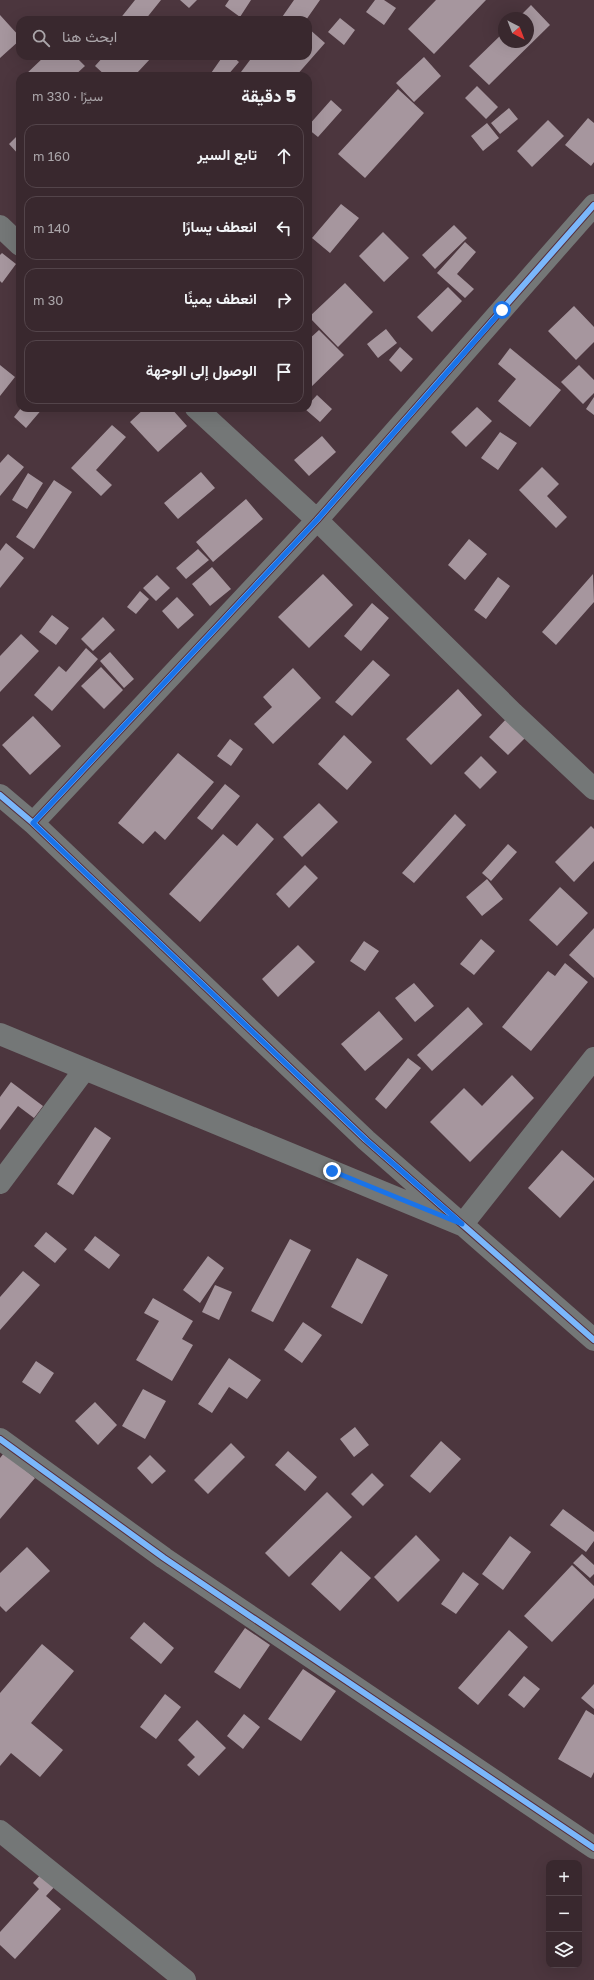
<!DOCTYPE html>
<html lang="ar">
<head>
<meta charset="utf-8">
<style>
	:root { --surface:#39282e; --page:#44343a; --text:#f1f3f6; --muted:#aba6aa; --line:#53444a }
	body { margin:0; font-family:"Golos Text",Vazirmatn,sans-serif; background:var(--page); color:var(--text); direction:rtl }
	.controls { position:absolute; right:12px; bottom:12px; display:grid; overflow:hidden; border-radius:8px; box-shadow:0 4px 16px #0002 }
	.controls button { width:36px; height:36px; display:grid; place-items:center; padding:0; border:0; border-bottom:1px solid var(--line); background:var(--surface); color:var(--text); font:20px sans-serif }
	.compass { position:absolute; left:498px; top:12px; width:36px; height:36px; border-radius:50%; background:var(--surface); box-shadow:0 4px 16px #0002; rotate:138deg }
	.stop { position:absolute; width:12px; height:12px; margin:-9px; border:3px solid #1a73e8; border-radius:50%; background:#fff }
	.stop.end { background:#1a73e8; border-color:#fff; box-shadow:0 1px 4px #0008 }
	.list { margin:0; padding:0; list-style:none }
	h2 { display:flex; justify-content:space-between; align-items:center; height:52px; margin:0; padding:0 16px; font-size:17px }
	h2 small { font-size:13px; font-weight:400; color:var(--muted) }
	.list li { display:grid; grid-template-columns:26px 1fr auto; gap:12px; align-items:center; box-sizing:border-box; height:64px; margin:0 8px 8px; padding:0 8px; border:1px solid var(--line); border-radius:12px }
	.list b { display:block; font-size:15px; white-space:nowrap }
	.list em { font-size:13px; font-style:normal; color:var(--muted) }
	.icon { flex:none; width:22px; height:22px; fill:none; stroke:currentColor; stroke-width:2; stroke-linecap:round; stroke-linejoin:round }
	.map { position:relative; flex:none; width:594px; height:1980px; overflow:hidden; direction:ltr }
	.search { position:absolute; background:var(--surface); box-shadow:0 4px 16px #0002; left:16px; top:16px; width:296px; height:44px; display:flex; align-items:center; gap:10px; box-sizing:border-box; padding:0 14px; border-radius:12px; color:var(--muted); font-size:15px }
	.panel { position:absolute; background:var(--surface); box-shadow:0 4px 16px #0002; left:16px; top:72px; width:296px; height:340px; border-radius:12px; direction:rtl }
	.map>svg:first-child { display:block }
</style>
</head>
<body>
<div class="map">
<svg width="594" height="1980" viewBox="0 0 594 1980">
	<rect width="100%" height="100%" fill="#4c363e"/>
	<path fill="#a6969e" d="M135 0H161L145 20H119Z
		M180 0H197L189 8Z
		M229 0H251L240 17 225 6Z
		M294 0H320L306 20H280Z
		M375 0H384L396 8 384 25 366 12Z
		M436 0H486L434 54 408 29Z
		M531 5 550 25 489 85 469 66 504 32V42H528V18H518Z
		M0 15 20 37V40L0 58Z
		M340 18 355 30 344 45 328 32Z
		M308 28 325 43 296 76H238L253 56H308Z
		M45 56H75L85 66 74 76H24Z
		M104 56H148L151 58 137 73 141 76H106L95 66Z
		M223 56H232L239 62 227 76H209Z
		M424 57 441 76 414 102 396 83Z
		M477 86 498 107 486 119 465 98Z
		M398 89 424 113 365 178 338 154Z
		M331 100 342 110 318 137 308 129V126Z
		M509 108 518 119 500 134 491 123Z
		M588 118 594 123V162L591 166 565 145Z
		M548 120 564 136 532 167 517 151Z
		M487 123 499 138 483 151 471 136Z
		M20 133V156L9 144Z
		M341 204 359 218 330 253 312 238Z
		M454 225 467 238 435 269 422 255Z
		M383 232 409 258 384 282 359 256Z
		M465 242 476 252 457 274 474 289 465 298 437 273Z
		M2 253 16 264 2 283 0 281V255Z
		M345 283 373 312 338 347 309 317Z
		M448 287 462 301 432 332 417 317Z
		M574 306 594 327V342L576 360 548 331Z
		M386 329 397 343 378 358 367 344Z
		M319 330 344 355 308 390V340Z
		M400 347 413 359 401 372 389 360Z
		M510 348 561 390 530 427 498 401 516 379 498 364Z
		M0 365 15 377 0 396Z
		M579 365 594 380V393L583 404 561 382Z
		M317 395 332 409 320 422 305 409 308 408V405Z
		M594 397V415L586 409Z
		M477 407 492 421 466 447 451 432Z
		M21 408H43L26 428 14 417Z
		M145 408H171L187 426 158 452 130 422Z
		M112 425 126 437 96 470 112 485 101 496 71 468Z
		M500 432 517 443 498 470 481 458Z
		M322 436 336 452 309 476 294 460Z
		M8 454 24 467 0 496V463Z
		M542 467 559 484 547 496 567 517 556 528 519 490Z
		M201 472 215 488 178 519 164 503Z
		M28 473 43 483 27 509 12 500Z
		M54 480 72 492 34 549 16 537Z
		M246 499 263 519 213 562 196 542Z
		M469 539 487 554 465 580 448 565Z
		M6 543 24 558 0 588V551Z
		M198 549 209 560 186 579 176 568Z
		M212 567 231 589 210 606 192 584Z
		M323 574 353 605 309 648 278 617Z
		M593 574 594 602 556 645 542 632Z
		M157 575 170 588 156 601 143 588Z
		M498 577 510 586 486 619 474 610Z
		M140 591 149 599 136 614 127 607Z
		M177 597 194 615 178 629 162 611Z
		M372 603 389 618 361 651 344 636Z
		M52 615 69 628 56 645 39 632Z
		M103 617 115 630 93 651 81 639Z
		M21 634 39 651 0 692V656Z
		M86 648 98 659 52 711 34 695 59 666 66 672Z
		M110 652 134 679 124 688 100 661Z
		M373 660 390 675 352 716 335 702Z
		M101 667 123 690 104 709 81 686Z
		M293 668 321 698 273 744 254 724 272 707 263 697Z
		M458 689 482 715 431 765 406 739Z
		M510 715 529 734 508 755 489 737Z
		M33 716 61 746 30 775 2 745Z
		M344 735 372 762 347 790 318 764Z
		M230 739 243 749 231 766 217 756Z
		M178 753 214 782 165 840 155 831 143 844 118 823Z
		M481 756 497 772 480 789 464 773Z
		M225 784 240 796 212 830 197 818Z
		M319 803 338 822 302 857 283 837Z
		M455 814 466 825 414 883 402 873Z
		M257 823 274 839 200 922 169 894 223 834 237 846Z
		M591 826 594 829V861L574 882 555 862Z
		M508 844 517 852 491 881 482 873Z
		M305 865 318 878 289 908 276 894Z
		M487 879 503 899 482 916 466 897Z
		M560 887 588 913 557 946 529 920Z
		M594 928V978L569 955Z
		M481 939 495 951 474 975 460 964Z
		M364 941 379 951 365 971 350 961Z
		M298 945 315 962 278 997 262 979Z
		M565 963 588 982 531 1051 502 1027 548 971 555 976Z
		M414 983 434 1006 415 1022 395 998Z
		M468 1007 483 1024 432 1071 417 1055Z
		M379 1011 403 1039 365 1071 341 1044Z
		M408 1058 421 1068 386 1109 375 1099Z
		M512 1075 534 1098 470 1162 430 1122 464 1088 482 1106Z
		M11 1082 43 1106 34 1118 18 1106 0 1130V1097Z
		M95 1127 111 1138 73 1195 57 1184Z
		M562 1150 594 1178V1180L560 1218 528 1188Z
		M46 1232 67 1249 55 1263 34 1246Z
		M95 1236 120 1255 109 1269 84 1250Z
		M290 1239 311 1250 273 1322 251 1311Z
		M208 1256 224 1268 200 1303 183 1290Z
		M357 1258 388 1275 362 1324 331 1307Z
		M23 1271 40 1285 0 1330V1297Z
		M215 1285 232 1292 219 1320 202 1312Z
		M153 1298 193 1321 182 1339 193 1345 172 1381 136 1360 159 1321 144 1313Z
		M303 1322 322 1335 302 1363 284 1350Z
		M229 1358 261 1380 247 1399 229 1387 212 1413 198 1404Z
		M36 1361 54 1373 40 1394 22 1382Z
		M143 1389 166 1401 145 1439 122 1426Z
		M95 1402 117 1425 98 1445 75 1421Z
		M355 1427 369 1445 354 1457 340 1439Z
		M441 1441 461 1459 430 1493 410 1476Z
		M231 1443 245 1457 208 1494 194 1480Z
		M288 1451 317 1477 305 1491 275 1465Z
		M4 1453 35 1478 0 1519V1458Z
		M150 1455 166 1471 152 1484 137 1468Z
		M372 1473 384 1485 363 1506 351 1494Z
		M327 1492 352 1517 289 1577 265 1553Z
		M563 1509 594 1532V1541L586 1552 550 1525Z
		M416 1535 440 1560 398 1602 374 1577Z
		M510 1536 531 1552 503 1590 482 1574Z
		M27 1547 50 1571 6 1612 0 1606V1573Z
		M341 1551 371 1578 340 1611 311 1584Z
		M582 1554 594 1565V1574L590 1578 573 1563Z
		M572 1565 594 1586V1598L552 1642 524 1616Z
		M463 1572 479 1584 456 1614 441 1604Z
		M144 1622 174 1648 161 1664 130 1638Z
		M245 1628 270 1645 240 1689 214 1672Z
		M509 1630 528 1647 478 1705 458 1688Z
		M42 1644 74 1671 31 1723 63 1750 40 1777 11 1753 0 1766V1693Z
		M303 1669 336 1691 301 1741 268 1719Z
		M524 1676 540 1689 524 1708 508 1695Z
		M594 1684V1709L581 1698Z
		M165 1694 181 1707 156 1739 140 1727Z
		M586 1710 594 1715V1772L591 1778 558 1759Z
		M244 1714 260 1727 243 1749 227 1736Z
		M197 1720 226 1748 199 1776 187 1765 195 1757 178 1740Z
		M43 1872 57 1884 46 1896 61 1909 15 1959 0 1945V1932L39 1889 33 1883Z"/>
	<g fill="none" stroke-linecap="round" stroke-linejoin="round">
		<path stroke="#747777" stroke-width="22" d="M0 226 20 245
			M196 408 317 520 513 713 594 789
			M0 795 33 823 366 1140 594 1340
			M33 823 317 520 594 205
			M0 1034 462 1225 594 1058
			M0 1183 85 1069
			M0 1439 164 1558 594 1848
			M0 1831 185 1980"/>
		<g stroke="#562c3a" stroke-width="8">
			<path id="cycleway" d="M0 795 33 823 366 1140 594 1340
				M33 823 317 520 594 205
				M0 1439 164 1558 594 1848"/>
		</g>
		<use href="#cycleway" stroke="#7ab7fb" stroke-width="6"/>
	</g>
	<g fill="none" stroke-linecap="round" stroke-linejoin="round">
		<path stroke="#1a73e8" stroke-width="5" d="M332 1171 462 1224 366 1140 33 823 317 520 502 310"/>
	</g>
</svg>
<div class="controls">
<button>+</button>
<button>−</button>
<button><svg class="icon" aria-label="layers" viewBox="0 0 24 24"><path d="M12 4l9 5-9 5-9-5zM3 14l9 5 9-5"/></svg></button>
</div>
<svg class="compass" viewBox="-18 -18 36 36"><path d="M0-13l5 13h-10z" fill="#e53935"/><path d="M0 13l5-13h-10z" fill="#aba6aa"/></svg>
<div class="stop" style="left:502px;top:310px"></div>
<div class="stop end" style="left:332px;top:1171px"></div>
<div class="search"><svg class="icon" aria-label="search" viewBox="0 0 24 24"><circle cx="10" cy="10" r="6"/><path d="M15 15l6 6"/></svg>ابحث هنا</div>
<section class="panel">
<h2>5 دقيقة<small>سيرًا · 330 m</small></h2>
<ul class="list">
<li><svg class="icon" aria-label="ahead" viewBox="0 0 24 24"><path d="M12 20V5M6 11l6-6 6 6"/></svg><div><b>تابع السير</b></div><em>160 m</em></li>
<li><svg class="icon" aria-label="left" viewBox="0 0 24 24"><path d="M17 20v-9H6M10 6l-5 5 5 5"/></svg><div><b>انعطف يسارًا</b></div><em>140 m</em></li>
<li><svg class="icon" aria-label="right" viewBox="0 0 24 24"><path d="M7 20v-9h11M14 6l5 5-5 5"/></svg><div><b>انعطف يمينًا</b></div><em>30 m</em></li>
<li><svg class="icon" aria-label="arrive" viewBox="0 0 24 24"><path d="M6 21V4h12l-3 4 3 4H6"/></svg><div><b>الوصول إلى الوجهة</b></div></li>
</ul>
</section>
</div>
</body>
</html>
